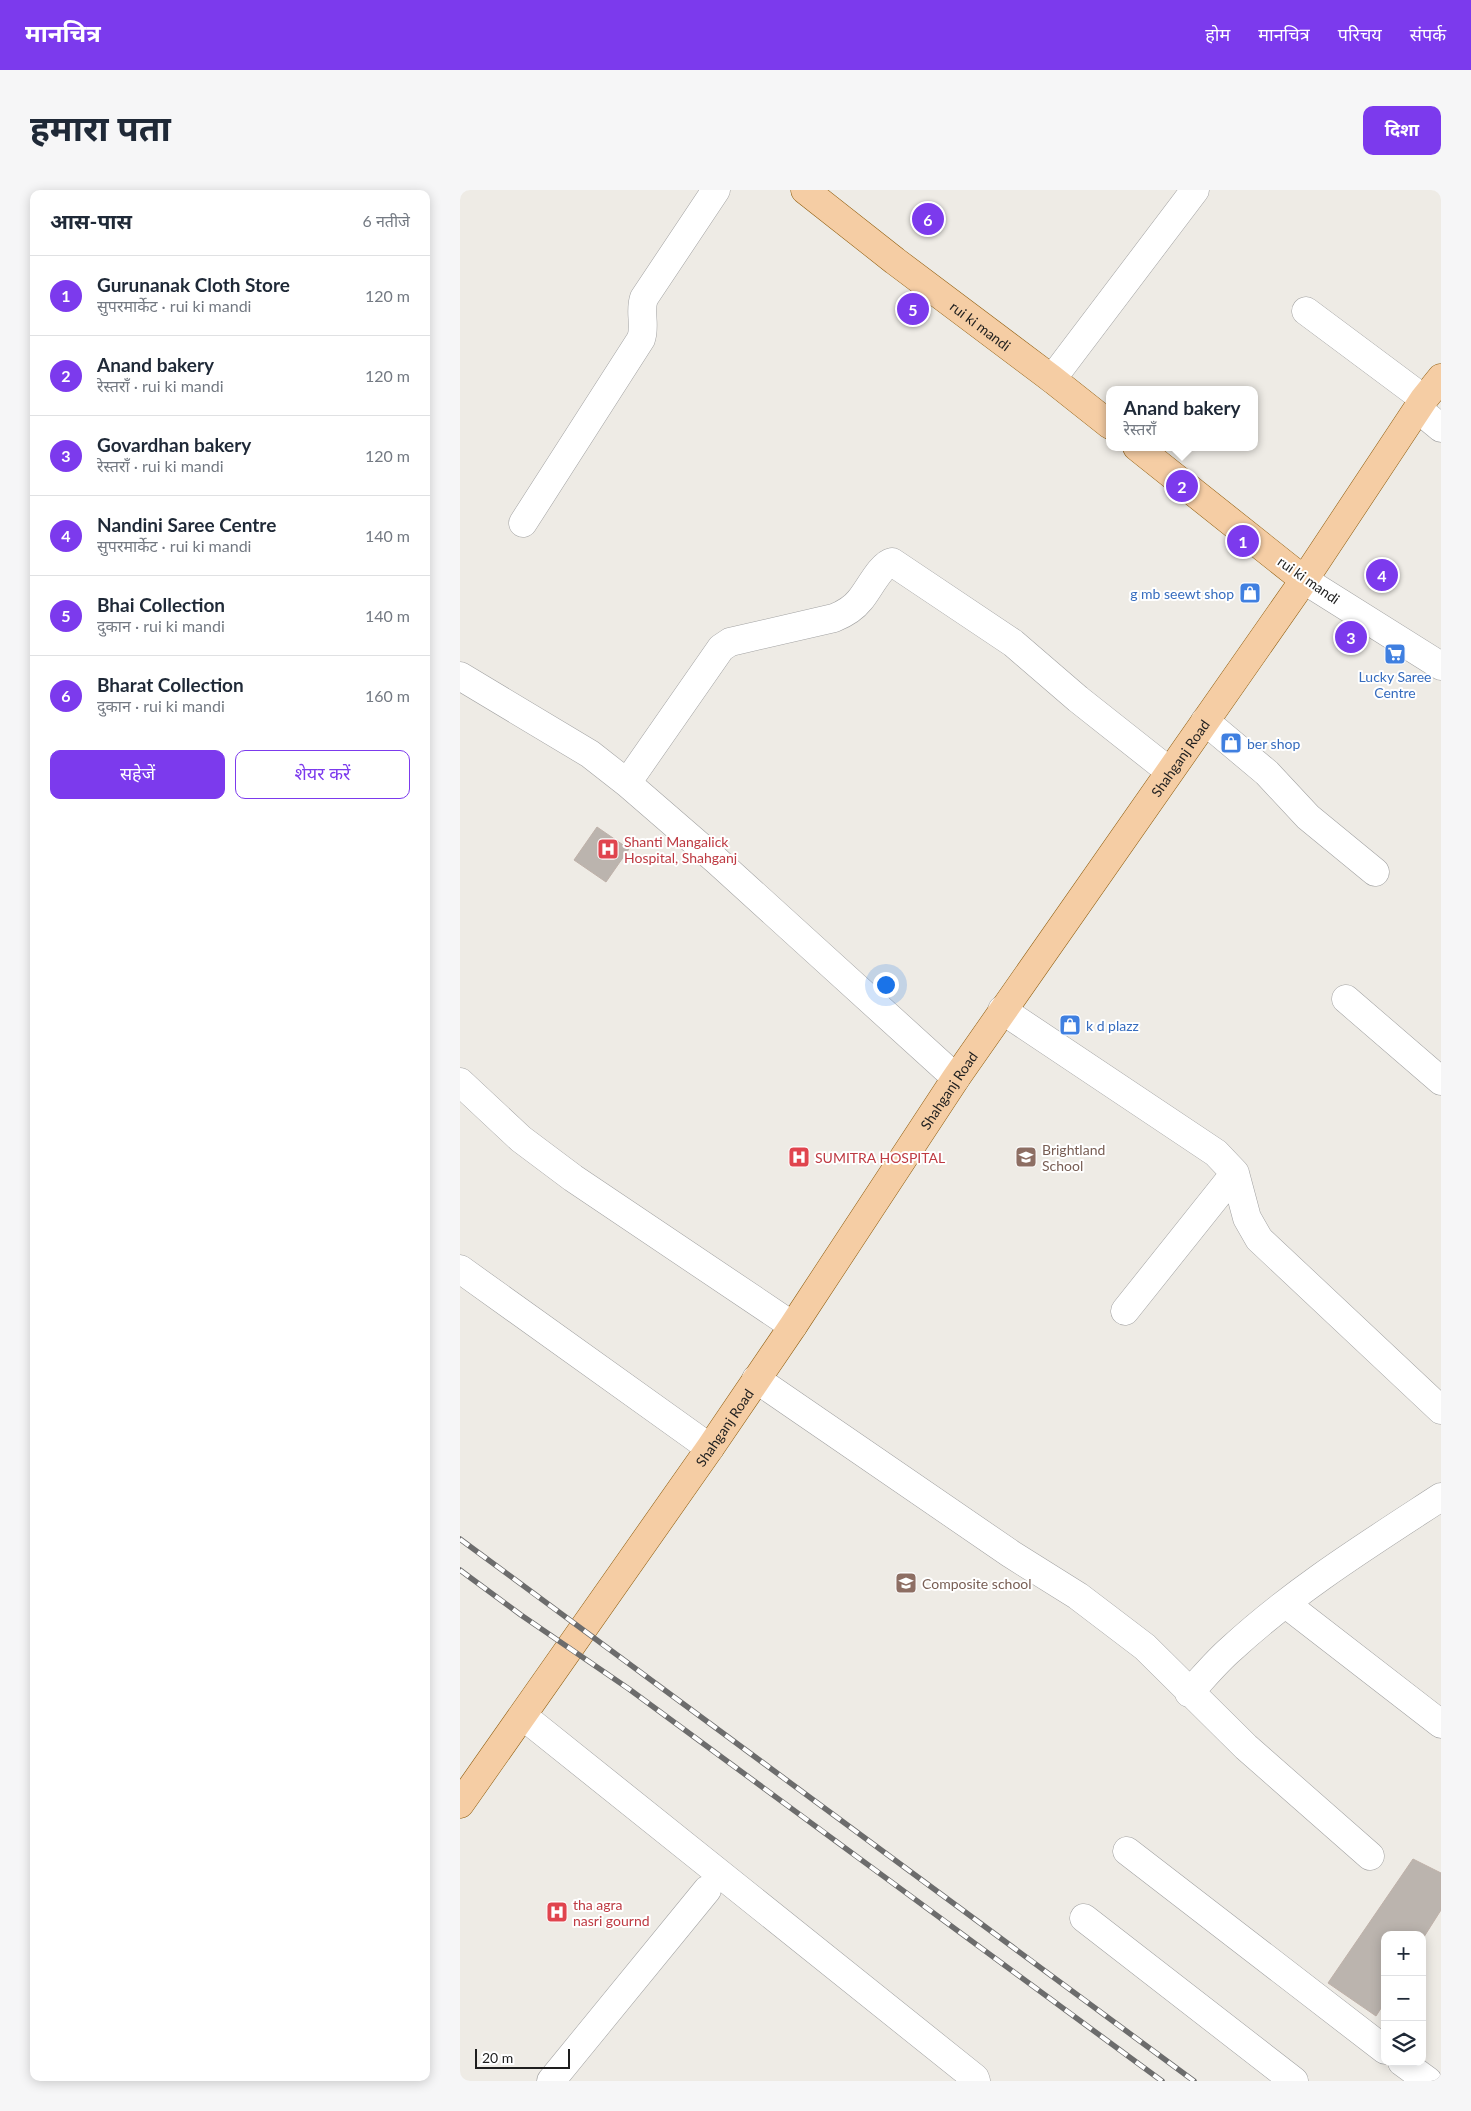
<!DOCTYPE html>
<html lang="hi">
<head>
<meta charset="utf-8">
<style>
	:root { --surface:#fff; --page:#f6f6f7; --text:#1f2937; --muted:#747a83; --line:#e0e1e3; --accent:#7c3aed }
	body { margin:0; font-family:Lato,"Noto Sans Devanagari",sans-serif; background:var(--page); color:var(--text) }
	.controls { position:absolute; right:15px; bottom:15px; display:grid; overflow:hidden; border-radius:10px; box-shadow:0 2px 12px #0003 }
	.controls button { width:45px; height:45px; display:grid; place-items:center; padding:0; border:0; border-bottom:1px solid var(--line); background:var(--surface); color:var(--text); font:25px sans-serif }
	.scale { position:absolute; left:15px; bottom:12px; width:95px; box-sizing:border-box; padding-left:5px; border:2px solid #1e1e1e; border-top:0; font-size:14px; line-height:18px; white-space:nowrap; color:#1e1e1e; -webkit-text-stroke:4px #fff; paint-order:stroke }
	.you { position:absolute; left:425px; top:794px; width:18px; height:18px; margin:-12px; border:4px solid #fff; border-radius:50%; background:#1a73e8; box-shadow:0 0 0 8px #1a73e833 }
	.badge { display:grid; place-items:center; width:32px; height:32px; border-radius:50%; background:var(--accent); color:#fff; font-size:16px; font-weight:700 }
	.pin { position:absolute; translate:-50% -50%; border:2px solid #fff; box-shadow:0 1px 5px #0006 }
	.popup { position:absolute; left:646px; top:196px; width:152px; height:65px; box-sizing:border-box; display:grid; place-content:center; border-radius:10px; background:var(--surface); filter:drop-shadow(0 1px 4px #0005); font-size:16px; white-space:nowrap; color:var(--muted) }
	.popup b { font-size:19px; color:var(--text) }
	.popup::after { content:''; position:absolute; left:50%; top:100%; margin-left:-10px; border:10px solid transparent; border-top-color:var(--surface) }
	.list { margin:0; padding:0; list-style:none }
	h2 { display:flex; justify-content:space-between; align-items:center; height:65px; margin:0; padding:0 20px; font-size:21px }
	h2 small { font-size:16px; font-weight:400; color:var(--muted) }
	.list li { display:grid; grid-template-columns:32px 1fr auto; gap:15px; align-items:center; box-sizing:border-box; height:80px; padding:0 20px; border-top:1px solid var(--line) }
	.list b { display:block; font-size:19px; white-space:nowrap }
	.list p { margin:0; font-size:16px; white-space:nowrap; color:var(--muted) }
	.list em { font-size:16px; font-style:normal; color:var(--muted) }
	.actions { display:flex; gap:10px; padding:15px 20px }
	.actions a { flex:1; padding:11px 0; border:1px solid var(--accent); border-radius:10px; text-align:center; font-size:18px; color:var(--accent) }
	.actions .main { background:var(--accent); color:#fff }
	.icon { flex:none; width:28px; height:28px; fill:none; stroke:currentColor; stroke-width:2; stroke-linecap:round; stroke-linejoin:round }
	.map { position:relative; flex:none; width:981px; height:1891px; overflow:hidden; border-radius:10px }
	header { display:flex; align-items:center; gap:30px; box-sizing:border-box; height:70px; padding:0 25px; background:var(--accent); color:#fff }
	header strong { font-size:24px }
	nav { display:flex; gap:28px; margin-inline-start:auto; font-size:18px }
	.intro { display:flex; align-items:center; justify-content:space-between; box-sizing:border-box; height:120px; padding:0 30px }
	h1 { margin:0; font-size:35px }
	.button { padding:12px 22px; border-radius:10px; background:var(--accent); color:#fff; font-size:18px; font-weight:700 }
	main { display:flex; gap:30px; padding:0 30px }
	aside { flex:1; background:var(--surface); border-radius:10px; box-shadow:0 2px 12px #0003 }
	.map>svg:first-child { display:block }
</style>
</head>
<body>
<header>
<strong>मानचित्र</strong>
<nav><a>होम</a><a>मानचित्र</a><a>परिचय</a><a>संपर्क</a></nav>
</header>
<div class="intro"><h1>हमारा पता</h1><a class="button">दिशा</a></div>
<main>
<aside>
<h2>आस-पास<small>6 नतीजे</small></h2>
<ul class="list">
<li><span class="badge">1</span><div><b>Gurunanak Cloth Store</b><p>सुपरमार्केट · rui ki mandi</p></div><em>120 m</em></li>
<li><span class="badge">2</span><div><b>Anand bakery</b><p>रेस्तराँ · rui ki mandi</p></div><em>120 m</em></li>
<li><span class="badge">3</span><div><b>Govardhan bakery</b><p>रेस्तराँ · rui ki mandi</p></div><em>120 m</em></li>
<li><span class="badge">4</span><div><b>Nandini Saree Centre</b><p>सुपरमार्केट · rui ki mandi</p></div><em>140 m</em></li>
<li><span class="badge">5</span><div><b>Bhai Collection</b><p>दुकान · rui ki mandi</p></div><em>140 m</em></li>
<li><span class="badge">6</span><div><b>Bharat Collection</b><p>दुकान · rui ki mandi</p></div><em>160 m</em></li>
</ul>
<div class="actions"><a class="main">सहेजें</a><a>शेयर करें</a></div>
</aside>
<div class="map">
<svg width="981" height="1891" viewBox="0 0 981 1891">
	<rect width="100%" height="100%" fill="#eeebe5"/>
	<path fill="#bbb4ae" stroke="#bfb1a9" d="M137 637 169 659 146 692 114 670Z
		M953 1669 981 1683V1720L962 1750V1745H925V1812L916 1826 868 1793Z"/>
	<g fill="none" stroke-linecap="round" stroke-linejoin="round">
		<g stroke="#a2a2a2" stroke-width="29">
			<path id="minor" d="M846 121 964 209
				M592 189 735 0
				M958 219 981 238
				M63 333 181 149C186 135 179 122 184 108L256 0
				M844 390 981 476
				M0 486 130 564 167 593 256 670 496 888
				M745 531 807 583 848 627 915 682
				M167 593 261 458 270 452 374 428C384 424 393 419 400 410 408 401 421 374 432 372L553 453 618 509 709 581
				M886 809 981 891
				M542 820 756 963 775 983 787 1028 799 1049 981 1220
				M0 892 61 949 113 988 333 1136
				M0 1079 250 1258
				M665 1121 775 983
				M296 1189 551 1364 618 1406 685 1457 786 1557 910 1666
				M826 1414 981 1534
				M729 1503C743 1488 756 1472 771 1459 835 1400 909 1354 981 1307
				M63 1526 515 1888 516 1891
				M667 1661 925 1860
				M624 1728 834 1891
				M942 1872 968 1891
				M91 1891 247 1700"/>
		</g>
		<g stroke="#8e5b0b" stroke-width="29">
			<g id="major">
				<path id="s1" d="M345 0 435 71 592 189 650 235"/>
				<path d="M677 257 844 390"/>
				<path id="s2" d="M0 1614 250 1258 333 1136 496 888 844 390 964 209 981 188"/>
			</g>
		</g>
		<use href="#minor" stroke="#fff" stroke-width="28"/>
		<use href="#major" stroke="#f5cda4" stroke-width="28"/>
		<g stroke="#6c6c6c" stroke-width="5.5">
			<path id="rail" d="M0 1349 734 1891
				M0 1380 61 1425 169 1499 702 1891"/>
		</g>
		<use href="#rail" stroke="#fff" stroke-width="4" stroke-dasharray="11" stroke-linecap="butt"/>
	</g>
	<defs>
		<g id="shop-square" transform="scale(1.125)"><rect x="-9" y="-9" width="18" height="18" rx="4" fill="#3f7fe0" stroke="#fff"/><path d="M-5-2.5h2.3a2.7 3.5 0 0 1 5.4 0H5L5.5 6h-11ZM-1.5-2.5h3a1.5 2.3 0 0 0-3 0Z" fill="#fff"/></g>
		<g id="supermarket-square" transform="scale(1.125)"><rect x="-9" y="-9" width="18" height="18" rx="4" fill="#3f7fe0" stroke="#fff"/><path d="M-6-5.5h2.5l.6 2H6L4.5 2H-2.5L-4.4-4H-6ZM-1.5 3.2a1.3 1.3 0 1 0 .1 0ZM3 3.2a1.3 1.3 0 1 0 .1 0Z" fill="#fff"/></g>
		<g id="hospital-square" transform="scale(1.125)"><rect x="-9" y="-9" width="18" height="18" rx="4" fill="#e0444e" stroke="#fff"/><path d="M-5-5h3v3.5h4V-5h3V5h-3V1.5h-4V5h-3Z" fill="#fff"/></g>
		<g id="school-square" transform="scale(1.125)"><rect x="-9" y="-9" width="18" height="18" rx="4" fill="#8d6e63" stroke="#fff"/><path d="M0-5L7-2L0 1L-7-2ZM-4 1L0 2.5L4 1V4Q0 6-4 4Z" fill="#fff"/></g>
	</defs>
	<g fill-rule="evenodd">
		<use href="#shop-square" x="790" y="403"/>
		<use href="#supermarket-square" x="935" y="464"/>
		<use href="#shop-square" x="771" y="553"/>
		<use href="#hospital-square" x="148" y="659"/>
		<use href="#shop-square" x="610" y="835"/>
		<use href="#hospital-square" x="339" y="967"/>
		<use href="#school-square" x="566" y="967"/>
		<use href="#school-square" x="446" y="1393"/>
		<use href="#hospital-square" x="97" y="1722"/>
	</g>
	<g text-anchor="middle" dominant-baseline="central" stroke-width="4" stroke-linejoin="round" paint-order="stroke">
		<g font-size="14" fill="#1e1e1e" stroke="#fff">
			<text stroke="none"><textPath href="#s1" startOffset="222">rui ki mandi</textPath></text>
			<text transform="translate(849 390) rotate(35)">rui ki mandi</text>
			<text stroke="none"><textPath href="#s2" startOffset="1270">Shahganj Road</textPath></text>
			<text stroke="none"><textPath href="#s2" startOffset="865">Shahganj Road</textPath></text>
			<text stroke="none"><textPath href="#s2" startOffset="460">Shahganj Road</textPath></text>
		</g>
		<g font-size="14" fill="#366cbe" stroke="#fff" text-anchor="start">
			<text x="774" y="403" text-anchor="end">g mb seewt shop</text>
			<text x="935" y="486" text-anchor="middle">Lucky Saree<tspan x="935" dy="16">Centre</tspan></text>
			<text x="787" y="553">ber shop</text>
			<text x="626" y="835">k d plazz</text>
		</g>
		<g font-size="14" fill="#be3a42" stroke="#fff" text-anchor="start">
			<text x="164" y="651">Shanti Mangalick<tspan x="164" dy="16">Hospital, Shahganj</tspan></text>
			<text x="355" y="967">SUMITRA HOSPITAL</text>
			<text x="113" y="1714">tha agra<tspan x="113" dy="16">nasri gournd</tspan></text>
		</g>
		<g font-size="14" fill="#785e54" stroke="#fff" text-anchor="start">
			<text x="582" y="959">Brightland<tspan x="582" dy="16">School</tspan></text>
			<text x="462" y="1393">Composite school</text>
		</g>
	</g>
</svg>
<div class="controls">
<button>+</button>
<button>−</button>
<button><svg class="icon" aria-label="layers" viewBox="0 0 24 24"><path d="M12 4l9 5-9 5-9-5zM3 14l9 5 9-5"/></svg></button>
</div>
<div class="scale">20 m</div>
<div class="you"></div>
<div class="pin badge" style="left:783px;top:351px">1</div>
<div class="pin badge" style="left:722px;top:296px">2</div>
<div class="popup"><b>Anand bakery</b>रेस्तराँ</div>
<div class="pin badge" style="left:891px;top:447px">3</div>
<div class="pin badge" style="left:922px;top:385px">4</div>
<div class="pin badge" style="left:453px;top:119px">5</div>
<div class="pin badge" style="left:468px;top:29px">6</div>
</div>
</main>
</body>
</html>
